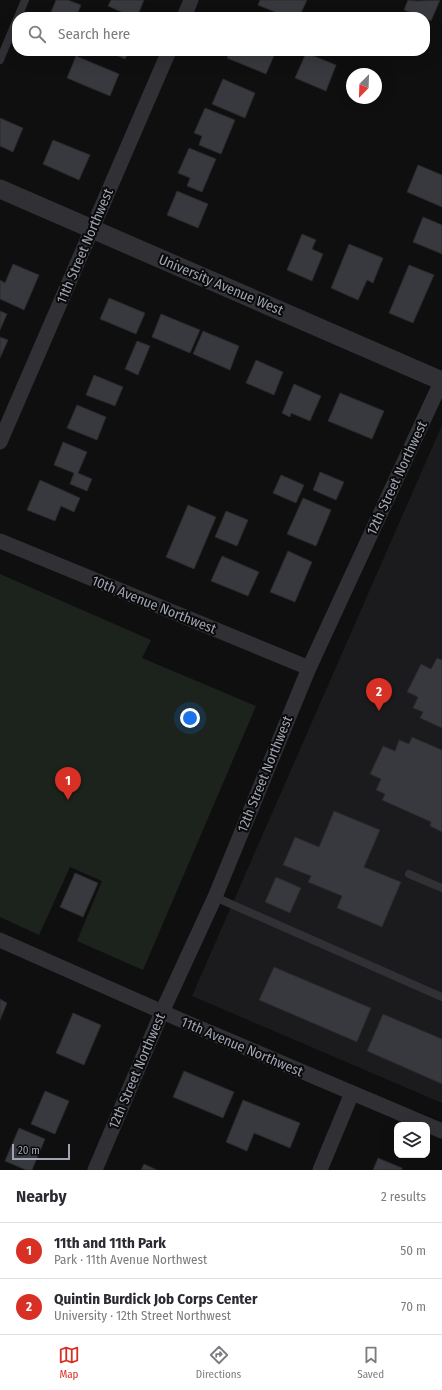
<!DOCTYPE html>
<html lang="en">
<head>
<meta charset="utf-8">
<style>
	:root { --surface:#fff; --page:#f2f2f3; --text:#2b2b33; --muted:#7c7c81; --line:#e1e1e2; --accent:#d93025 }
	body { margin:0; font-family:"Fira Sans Condensed",sans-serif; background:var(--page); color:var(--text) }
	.controls { position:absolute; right:12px; bottom:12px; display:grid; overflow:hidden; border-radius:8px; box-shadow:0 4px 16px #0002 }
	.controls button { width:36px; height:36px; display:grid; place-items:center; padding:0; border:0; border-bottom:1px solid var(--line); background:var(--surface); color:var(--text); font:20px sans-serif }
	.compass { position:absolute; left:346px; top:68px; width:36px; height:36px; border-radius:50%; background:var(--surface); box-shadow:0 4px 16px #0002; rotate:203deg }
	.scale { position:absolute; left:12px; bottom:10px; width:58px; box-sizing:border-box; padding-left:4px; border:2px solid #9fa4b2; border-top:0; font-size:11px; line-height:14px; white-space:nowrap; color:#9fa4b2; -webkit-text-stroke:3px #0a0a0b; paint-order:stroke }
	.you { position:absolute; left:190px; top:718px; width:14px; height:14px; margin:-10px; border:3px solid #fff; border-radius:50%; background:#1a73e8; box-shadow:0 0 0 6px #1a73e833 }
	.badge { display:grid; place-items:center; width:26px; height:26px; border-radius:50%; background:var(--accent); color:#fff; font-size:13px; font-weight:700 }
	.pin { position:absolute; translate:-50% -33px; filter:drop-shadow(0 1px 2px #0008) }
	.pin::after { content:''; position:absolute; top:21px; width:14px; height:12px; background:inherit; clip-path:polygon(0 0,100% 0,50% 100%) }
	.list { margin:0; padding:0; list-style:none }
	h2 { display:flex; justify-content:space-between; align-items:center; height:52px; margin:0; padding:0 16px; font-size:17px }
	h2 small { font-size:13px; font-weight:400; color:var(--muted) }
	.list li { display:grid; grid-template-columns:26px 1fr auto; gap:12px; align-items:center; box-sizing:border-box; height:56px; padding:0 16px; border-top:1px solid var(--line) }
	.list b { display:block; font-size:15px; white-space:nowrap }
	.list p { margin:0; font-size:13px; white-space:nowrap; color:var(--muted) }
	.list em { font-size:13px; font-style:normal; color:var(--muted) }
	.icon { flex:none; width:22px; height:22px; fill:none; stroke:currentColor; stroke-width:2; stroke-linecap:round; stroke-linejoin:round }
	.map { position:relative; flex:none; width:442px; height:1170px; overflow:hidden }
	.search { position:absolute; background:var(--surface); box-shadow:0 4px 16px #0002; left:12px; right:12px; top:12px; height:44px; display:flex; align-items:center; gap:10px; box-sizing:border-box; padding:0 14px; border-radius:16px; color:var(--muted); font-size:15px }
	.sheet { height:164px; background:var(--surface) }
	nav { display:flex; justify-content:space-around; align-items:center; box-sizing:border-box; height:56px; border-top:1px solid var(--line); background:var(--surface); font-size:11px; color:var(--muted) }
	nav a { display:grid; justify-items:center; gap:2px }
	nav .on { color:var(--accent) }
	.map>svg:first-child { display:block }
</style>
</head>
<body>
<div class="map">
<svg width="442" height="1170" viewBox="0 0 442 1170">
	<rect width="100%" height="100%" fill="#0f0f10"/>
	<path fill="#1b1b1d" d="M442 425V1103L192 996Z"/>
	<path fill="#1b231c" d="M0 574 151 640 142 658 256 706 143 970 77 941 102 881 70 867 39 935 0 917Z"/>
	<path fill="#38393e" stroke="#29292c" d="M56 0H68L81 5 76 17H49Z
		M111 0H144L137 17H133L108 6Z
		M260 0H307L299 17H278L280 14 258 5Z
		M408 0 417 1 440 0 431 21 425 18V17H422L404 10Z
		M107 51H129L125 59Z
		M230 51H276L266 74 227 58Z
		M306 53 336 65 326 91 295 78Z
		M76 56 119 74 110 96 67 78Z
		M223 79 255 93 245 118 212 104Z
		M205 108 235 120 221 154 199 145 202 136 194 133Z
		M0 118 23 128 13 152 0 146Z
		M53 140 90 155 79 180 43 164Z
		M189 148 216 159 202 192 187 186 190 178 178 173Z
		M418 165 442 175V207L407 192Z
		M177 191 208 204 198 228 167 215Z
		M423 217 442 225V254L413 242Z
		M302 234 316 240 312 249 323 254 312 281 287 270Z
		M349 244 383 258 373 283 367 280 358 300 331 288Z
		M13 264 39 275 24 310 0 299V280L5 283Z
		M409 265 434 275 413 323 389 313Z
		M109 298 145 313 136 334 100 319Z
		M0 311 7 314 0 330Z
		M161 314 200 330 190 353 152 337Z
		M203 331 239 346 230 370 193 354Z
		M0 337 8 340 0 358Z
		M137 341 150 346 138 375 125 369Z
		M256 360 283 372 274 395 246 383Z
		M94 375 123 387 115 406 86 395Z
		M294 384 321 396 310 421 291 413 290 417 282 413Z
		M340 393 384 411 372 439 328 421Z
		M77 405 106 417 97 440 67 428Z
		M63 442 87 452 78 473 92 479 87 491 70 484 74 473 54 465Z
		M320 472 344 482 336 500 313 490Z
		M281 475 304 485 296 503 273 493Z
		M40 480 80 498 74 512 61 506 55 521 27 510Z
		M303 498 331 510 316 546 287 534Z
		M188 505 216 517 194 569 166 557Z
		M226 511 248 520 237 546 215 537Z
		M288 551 312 562 295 602 270 592Z
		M222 556 259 572 248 596 211 581Z
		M437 658 442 660V728L420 718 423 712 413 708 418 697 407 692 421 664 431 669Z
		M412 737 442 750V832L430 826 431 822 382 800 385 794 376 790 381 779 370 774 383 746 395 751 399 740 409 744Z
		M334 811 380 830 364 867 401 882 382 927 337 908 342 896 308 882 311 876 283 865 295 837 319 847Z
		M75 873 98 883 83 917 60 907Z
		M276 877 301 888 290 913 265 902Z
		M274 967 371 1008 357 1042 259 1000Z
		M0 999 7 1003 0 1020Z
		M73 1013 101 1025 84 1065 56 1053Z
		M383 1014 442 1039V1084L367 1051Z
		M184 1071 234 1092 223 1118 173 1097Z
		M45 1091 69 1101 55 1134 31 1124Z
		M243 1100 300 1123 290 1148 254 1133 247 1151 226 1142Z
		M19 1128 45 1139 32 1170H26L5 1161Z
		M378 1158 402 1168V1170H373Z
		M144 1164 157 1170H141Z"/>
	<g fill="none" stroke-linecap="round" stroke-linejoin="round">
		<path stroke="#303035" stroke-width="8" d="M18 17 25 0
			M0 60 17 19
			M409 874 442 888
			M215 897 442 997"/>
		<path stroke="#303035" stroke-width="15" d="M184 17 191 0
			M0 442 169 51
			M0 541 309 668
			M0 940 183 1021 442 1131
			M95 1170 162 1012 215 897 309 668 442 380
			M320 1170 352 1093"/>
		<path stroke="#303035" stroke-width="19" d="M0 189 442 381"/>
	</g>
	<g text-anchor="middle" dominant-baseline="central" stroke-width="4" stroke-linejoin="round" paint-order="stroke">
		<g font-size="14" fill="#9fa4b2" stroke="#0a0a0b">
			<text transform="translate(85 246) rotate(-67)">11th Street Northwest</text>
			<text transform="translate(221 285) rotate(23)">University Avenue West</text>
			<text transform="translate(397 478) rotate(-65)">12th Street Northwest</text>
			<text transform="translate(154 605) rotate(22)">10th Avenue Northwest</text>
			<text transform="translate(265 774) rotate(-68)">12th Street Northwest</text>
			<text transform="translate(242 1047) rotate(23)">11th Avenue Northwest</text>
			<text transform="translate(137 1071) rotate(-67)">12th Street Northwest</text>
		</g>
	</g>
</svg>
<div class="controls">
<button><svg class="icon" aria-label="layers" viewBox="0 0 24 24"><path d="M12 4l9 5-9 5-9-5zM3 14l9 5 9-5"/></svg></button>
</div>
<svg class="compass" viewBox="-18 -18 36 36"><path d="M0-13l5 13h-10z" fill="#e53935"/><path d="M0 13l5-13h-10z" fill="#7c7c81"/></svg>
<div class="scale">20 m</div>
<div class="you"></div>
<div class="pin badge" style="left:68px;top:800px">1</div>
<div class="pin badge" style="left:379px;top:711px">2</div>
<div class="search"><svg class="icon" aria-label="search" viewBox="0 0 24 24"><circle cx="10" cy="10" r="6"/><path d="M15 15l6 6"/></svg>Search here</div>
</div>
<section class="sheet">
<h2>Nearby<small>2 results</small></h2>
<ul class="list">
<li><span class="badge">1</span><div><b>11th and 11th Park</b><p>Park · 11th Avenue Northwest</p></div><em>50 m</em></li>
<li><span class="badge">2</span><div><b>Quintin Burdick Job Corps Center</b><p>University · 12th Street Northwest</p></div><em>70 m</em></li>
</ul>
</section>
<nav>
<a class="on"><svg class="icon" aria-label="map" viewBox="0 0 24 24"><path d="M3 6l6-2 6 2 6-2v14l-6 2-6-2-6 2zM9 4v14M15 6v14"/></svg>Map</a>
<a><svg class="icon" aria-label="directions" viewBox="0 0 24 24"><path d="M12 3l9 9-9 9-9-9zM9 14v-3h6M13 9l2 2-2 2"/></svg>Directions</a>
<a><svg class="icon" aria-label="saved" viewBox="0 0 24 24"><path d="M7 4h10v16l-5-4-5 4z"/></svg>Saved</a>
</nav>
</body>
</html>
